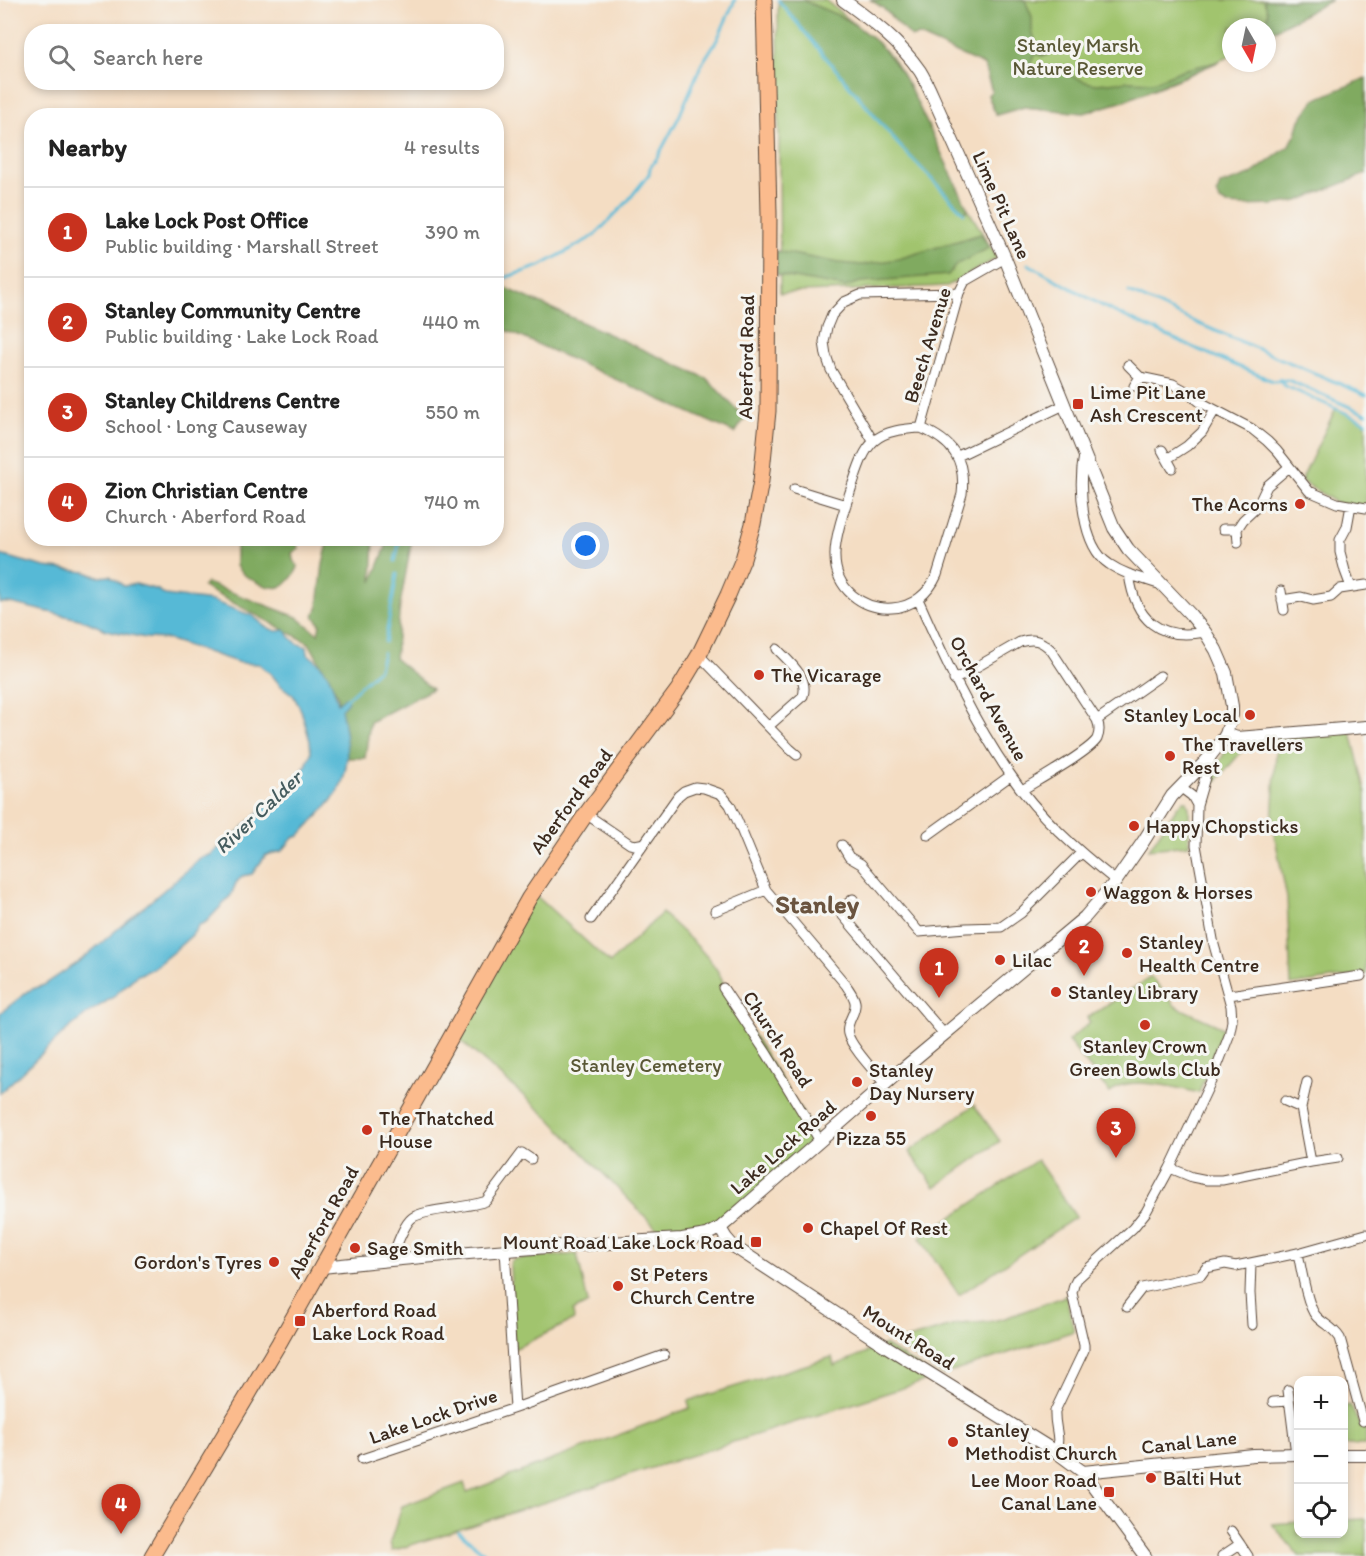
<!DOCTYPE html>
<html lang="en">
<head>
<meta charset="utf-8">
<style>
	:root { --surface:#fff; --page:#f2f2f2; --text:#222; --muted:#767676; --line:#e0e0e0; --accent:#c8321e }
	body { margin:0; font-family:Itim,sans-serif; background:var(--page); color:var(--text) }
	.controls { position:absolute; right:18px; bottom:18px; display:grid; overflow:hidden; border-radius:12px; box-shadow:0 3px 9px #0003 }
	.controls button { width:54px; height:54px; display:grid; place-items:center; padding:0; border:0; border-bottom:2px solid var(--line); background:var(--surface); color:var(--text); font:30px sans-serif }
	.compass { position:absolute; left:1222px; top:18px; width:54px; height:54px; border-radius:50%; background:var(--surface); box-shadow:0 3px 9px #0003; rotate:171deg }
	.you { position:absolute; left:586px; top:546px; width:21px; height:21px; margin:-15px; border:4px solid #fff; border-radius:50%; background:#1a73e8; box-shadow:0 0 0 9px #1a73e833 }
	.badge { display:grid; place-items:center; width:39px; height:39px; border-radius:50%; background:var(--accent); color:#fff; font-size:20px; font-weight:700 }
	.pin { position:absolute; translate:-50% -50px; filter:drop-shadow(0 2px 3px #0008) }
	.pin::after { content:''; position:absolute; top:32px; width:21px; height:18px; background:inherit; clip-path:polygon(0 0,100% 0,50% 100%) }
	.list { margin:0; padding:0; list-style:none }
	h2 { display:flex; justify-content:space-between; align-items:center; height:78px; margin:0; padding:0 24px; font-size:26px }
	h2 small { font-size:20px; font-weight:400; color:var(--muted) }
	.list li { display:grid; grid-template-columns:39px 1fr auto; gap:18px; align-items:center; box-sizing:border-box; height:90px; padding:0 24px; border-top:2px solid var(--line) }
	.list b { display:block; font-size:22px; white-space:nowrap }
	.list p { margin:0; font-size:20px; white-space:nowrap; color:var(--muted) }
	.list em { font-size:20px; font-style:normal; color:var(--muted) }
	.icon { flex:none; width:33px; height:33px; fill:none; stroke:currentColor; stroke-width:2; stroke-linecap:round; stroke-linejoin:round }
	.map { position:relative; flex:none; width:1366px; height:1556px; overflow:hidden }
	.search { position:absolute; background:var(--surface); box-shadow:0 3px 9px #0003; left:24px; top:24px; width:480px; height:66px; display:flex; align-items:center; gap:15px; box-sizing:border-box; padding:0 21px; border-radius:24px; color:var(--muted); font-size:22px }
	.panel { position:absolute; background:var(--surface); box-shadow:0 3px 9px #0003; left:24px; top:108px; width:480px; height:438px; border-radius:24px }
	.map>svg:first-child { display:block }
</style>
</head>
<body>
<div class="map">
<svg width="1366" height="1556" viewBox="0 0 1366 1556">
	<rect width="100%" height="100%" fill="#f6f6f2"/>
	<filter id="ink" filterUnits="userSpaceOnUse"><feTurbulence type="fractalNoise" baseFrequency=".0167" numOctaves="2"/><feDisplacementMap in="SourceGraphic" scale="12" xChannelSelector="R" yChannelSelector="G"/><feConvolveMatrix kernelMatrix="1 2 1 2 8 2 1 2 1" color-interpolation-filters="sRGB"/></filter>
	<filter id="wash" filterUnits="userSpaceOnUse"><feTurbulence type="fractalNoise" baseFrequency=".008" numOctaves="4" result="noise"/><feDisplacementMap in="SourceGraphic" scale="24" xChannelSelector="R" yChannelSelector="G"/><feGaussianBlur stdDeviation="1.35" result="paint"/><feColorMatrix in="noise" values="0 0 0 0 0 0 0 0 0 0 0 0 0 0 0 0 0 1.4 0 .05"/><feComposite in="paint" operator="in"/></filter>
	<g filter="url(#wash)">
		<rect width="100%" height="100%" fill="#f4ddc3"/>
		<path fill="#a1c46e" stroke="#6e7746" stroke-width="1.5" d="M778 0H825L867 34 892 58 911 90 968 209 997 258 947 286 780 293Z
			M871 0H1331L1267 34V27H1231V55L1193 73 1124 101 1084 113 1024 107 996 115 988 95 992 91 984 65 919 36 911 37 883 8Z
			M1336 408 1366 422V508L1337 503 1301 481Z
			M1350 728 1366 793V974L1291 985 1287 898 1272 823 1277 734Z
			M1244 749 1211 787 1216 768 1225 752Z
			M1183 801H1187L1189 808V845L1149 849 1177 807Z
			M532 892 610 963 662 913C678 928 723 965 724 988L820 1141 720 1228 668 1240 549 1118 452 1033Z
			M1151 977 1175 1006 1223 1028 1199 1093C1180 1088 1141 1079 1122 1085 1118 1086 1114 1090 1110 1093L1068 1041 1090 1022 1087 1018Z
			M974 1105 1000 1141 935 1187 909 1152Z
			M1037 1160 1076 1217 959 1295 920 1238Z
			M577 1254 588 1303 573 1311 574 1320 514 1349 510 1265 511 1261 515 1259Z
			M1066 1296 1074 1331 943 1375 894 1343 959 1324 988 1322 1005 1318Z
			M884 1345 937 1377 392 1551 390 1542 402 1506 464 1483 467 1492 690 1408 688 1401 832 1357 834 1366Z
			M1350 1405 1360 1426H1366V1445H1344V1407Z
			M1366 1519V1556H1299L1272 1524 1298 1522V1534H1344V1520Z"/>
		<path fill="#80aa61" stroke="#5e6a40" stroke-width="1.5" d="M778 0H802L835 14 846 19 867 34 880 45 901 72 911 90 968 209 964 213 898 144Z
			M871 0H1025L1032 17V30L1035 40 1043 54 1049 55 1041 56 1037 54C1029 61 1028 68 1037 74H1042L1046 70 1051 69 1058 70 1086 82 1096 84 1130 81 1153 82 1182 70 1221 61 1124 101 1084 113 1024 107 996 115 988 95 992 91 984 65 919 36 911 37 883 8Z
			M1263 0H1331L1267 34V27H1259C1271 17 1269 12 1263 0Z
			M1366 78V174L1298 201 1273 205 1243 206 1227 205 1220 201 1217 193 1220 185 1250 175 1289 146 1296 134 1300 120 1314 100Z
			M981 234 989 248 957 264 948 275 861 282 845 287 777 275 776 251 839 263 862 265 898 259Z
			M497 284 706 378 745 418 735 433 497 326Z
			M236 539H298L296 541 299 548 292 553 293 560 298 567C296 573 288 583 283 586 270 592 242 577 236 566Z
			M329 539H374L372 582 389 539H412L400 605 395 659 432 689 370 722 365 758H347L338 696 309 643 203 587 207 583 297 617 318 634 320 624 314 616 318 606 323 564Z"/>
		<path fill="#57b9d6" stroke="#49727a" stroke-width="1.5" d="M0 555 45 567 86 572 99 577 110 576 124 586 136 584 158 590 165 595 212 601 253 616 266 627 276 631 286 630C290 639 298 645 307 647L308 654C329 670 331 679 338 703L345 697 348 701 341 709C347 738 353 771 334 797 325 810 310 823 299 836L293 838 282 851 266 855 252 874 242 876 236 883 231 895 224 903 206 922 199 925 192 935 173 952 153 968 136 976 112 998 91 1011 68 1029 0 1093V1013L30 990 44 985 81 960 191 867 200 858 210 855 238 832 296 778 306 766 311 753 310 741 301 710 293 695 280 685 271 674 259 664 240 663 167 639 146 638 106 630 83 620 10 603H0Z"/>
		<g fill="none" stroke-linecap="round" stroke-linejoin="round">
			<path stroke="#57b9d6" stroke-width="3" d="M778 0 898 144 964 213
				M1028 264 1108 309 1197 349 1273 381 1288 380 1366 414
				M501 279 540 266 594 236 627 202 649 174 650 168 657 158 679 117 701 65 717 40 735 0
				M1129 292 1197 323 1366 395
				M1280 379 1283 385 1366 422
				M395 561 399 544
				M385 642 397 574
				M346 699 379 669 383 653
				M459 1532 488 1556"/>
		</g>
	</g>
	<g filter="url(#ink)">
		<g fill="none" stroke-linecap="round" stroke-linejoin="round">
			<g stroke="#574537" stroke-width="11">
				<path id="minor" d="M1128 365 1140 377 1134 386
					M1140 377 1173 384 1186 391 1200 402 1252 429 1267 441 1277 451 1309 491 1337 503 1366 508
					M921 428C952 441 966 459 962 494L937 575C929 593 913 607 892 608 862 610 835 588 835 557 834 537 846 505 852 486 857 472 862 452 874 441 886 430 906 429 921 428Z
					M921 428 959 293 965 281 1005 258
					M873 441 831 370 826 355 824 342 827 327 832 315 844 302 860 295 959 293
					M1162 450 1172 468
					M1084 455C1078 484 1081 546 1109 564 1125 575 1144 579 1162 585
					M958 456 1064 405
					M1167 459 1187 446 1202 432 1215 410
					M794 489 846 505
					M1351 505 1347 527 1340 540V552L1345 571 1351 587
					M1223 529H1237L1238 542
					M1237 529 1243 520 1257 507 1267 486 1289 467
					M1129 574C1135 620 1159 641 1205 632
					M1281 591 1284 610
					M918 599C945 660 972 719 1010 774 1038 816 1077 850 1116 881
					M1282 600 1301 597 1313 600 1331 597 1340 589 1366 585
					M699 655 790 749 797 755
					M954 680 1020 642C1034 638 1041 640 1051 650L1097 720C1100 727 1100 732 1097 739 1089 752 1038 780 1022 790
					M1097 720 1160 676
					M769 726 803 696C809 677 789 662 777 649
					M1180 787 1192 796 1197 805
					M586 814 630 844 635 845 645 843
					M928 835 1010 776
					M842 845 849 857 861 864 919 932 966 928 1001 927 1021 913 1081 853
					M853 899 839 911 944 1034
					M715 911 766 890
					M591 919 678 796 684 791 695 787 704 788 721 794 730 805 738 822 766 890 846 985C849 990 854 996 855 1002 857 1013 845 1022 848 1034 851 1047 876 1073 885 1084
					M723 988 767 1054 820 1141
					M1229 995 1361 976
					M1307 1082 1301 1108 1311 1162
					M1285 1101 1301 1108
					M1170 1168 1192 1177 1207 1180H1222L1311 1162 1338 1158
					M505 1250 515 1408
					M1298 1253C1301 1268 1307 1306 1316 1316 1324 1325 1332 1326 1340 1338L1363 1421
					M391 1260C396 1248 403 1225 412 1218 423 1209 469 1208 486 1201L522 1153 531 1159
					M1251 1263 1250 1293 1252 1325
					M1127 1307 1142 1288 1201 1275 1206 1268 1225 1264 1236 1266 1298 1253 1366 1234
					M1288 1390 1296 1454
					M1273 1402 1289 1401
					M1056 1452C1061 1435 1054 1428 1055 1411L1084 1350V1345L1072 1293 1074 1285 1077 1279 1133 1228 1146 1212 1170 1168 1213 1077 1229 1036 1232 1021 1231 1006 1214 945 1196 845 1197 805 1211 757
					M362 1459 515 1408 664 1355
					M1240 1544 1248 1556
					M1222 1556 1240 1544 1231 1531"/>
			</g>
			<g stroke="#574537" stroke-width="14">
				<path id="tertiary" d="M1226 734 1237 738 1250 737 1366 727
					M720 1228 726 1238 733 1246 884 1345 1056 1452 1083 1472 1145 1556
					M322 1267C441 1254 562 1245 682 1239L707 1235 720 1228 899 1072 1085 917 1116 881 1143 842 1172 796 1206 761 1222 741 1226 734 1232 715V706L1226 673 1216 650 1205 632 1190 614 1128 549 1114 528 1005 258 933 97C929 88 925 79 920 71 900 42 871 20 843 0
					M1344 1455H1366
					M1083 1472 1254 1455 1298 1454"/>
			</g>
			<g stroke="#574537" stroke-width="17">
				<path id="primary" d="M152 1556 279 1343 529 898 586 814 678 690 699 655 728 595 743 559 753 524 761 481 768 411 769 214 764 0"/>
			</g>
			<use href="#minor" stroke="#fff" stroke-width="9"/>
			<use href="#tertiary" stroke="#fff" stroke-width="12"/>
			<use href="#primary" stroke="#fbbb8d" stroke-width="15"/>
		</g>
	</g>
	<g fill="#c8321e" stroke="#f6f6f2" stroke-width="2">
		<rect x="1072" y="398" width="12" height="12" rx="3"/>
		<circle cx="1300" cy="504" r="6"/>
		<circle cx="759" cy="675" r="6"/>
		<circle cx="1250" cy="715" r="6"/>
		<circle cx="1170" cy="756" r="6"/>
		<circle cx="1134" cy="826" r="6"/>
		<circle cx="1091" cy="892" r="6"/>
		<circle cx="1127" cy="953" r="6"/>
		<circle cx="1000" cy="960" r="6"/>
		<circle cx="1056" cy="992" r="6"/>
		<circle cx="1145" cy="1025" r="6"/>
		<circle cx="857" cy="1082" r="6"/>
		<circle cx="871" cy="1116" r="6"/>
		<circle cx="367" cy="1130" r="6"/>
		<circle cx="808" cy="1228" r="6"/>
		<rect x="750" y="1236" width="12" height="12" rx="3"/>
		<circle cx="355" cy="1248" r="6"/>
		<circle cx="274" cy="1262" r="6"/>
		<circle cx="618" cy="1286" r="6"/>
		<rect x="294" y="1315" width="12" height="12" rx="3"/>
		<circle cx="953" cy="1442" r="6"/>
		<circle cx="1151" cy="1478" r="6"/>
		<rect x="1103" y="1486" width="12" height="12" rx="3"/>
	</g>
	<g text-anchor="middle" dominant-baseline="central" stroke-width="6" stroke-linejoin="round" paint-order="stroke">
		<g font-size="20" fill="#5a5836" stroke="#f6f6f2">
			<text x="1078" y="45">Stanley Marsh<tspan x="1078" dy="23">Nature Reserve</tspan></text>
			<text x="646" y="1065">Stanley Cemetery</text>
		</g>
		<g font-size="20" fill="#3b2a1e" stroke="#f6f6f2">
			<text transform="translate(1002 205) rotate(66)">Lime Pit Lane</text>
			<text transform="translate(927 345) rotate(-73)">Beech Avenue</text>
			<text transform="translate(746 357) rotate(-89)">Aberford Road</text>
			<text transform="translate(989 698) rotate(61)">Orchard Avenue</text>
			<text transform="translate(571 801) rotate(-54)">Aberford Road</text>
			<text transform="translate(778 1039) rotate(57)">Church Road</text>
			<text transform="translate(783 1147) rotate(-41)">Lake Lock Road</text>
			<text transform="translate(323 1222) rotate(-61)">Aberford Road</text>
			<text transform="translate(909 1337) rotate(32)">Mount Road</text>
			<text transform="translate(433 1416) rotate(-19)">Lake Lock Drive</text>
			<text transform="translate(1189 1442) rotate(-6)">Canal Lane</text>
		</g>
		<g font-size="20" fill="#3b2a1e" stroke="#f6f6f2" text-anchor="start">
			<text x="1090" y="392">Lime Pit Lane<tspan x="1090" dy="23">Ash Crescent</tspan></text>
			<text x="1288" y="504" text-anchor="end">The Acorns</text>
			<text x="771" y="675">The Vicarage</text>
			<text x="1238" y="715" text-anchor="end">Stanley Local</text>
			<text x="1182" y="744">The Travellers<tspan x="1182" dy="23">Rest</tspan></text>
			<text x="1146" y="826">Happy Chopsticks</text>
			<text x="1103" y="892">Waggon &amp; Horses</text>
			<text x="1139" y="942">Stanley<tspan x="1139" dy="23">Health Centre</tspan></text>
			<text x="1012" y="960">Lilac</text>
			<text x="1068" y="992">Stanley Library</text>
			<text x="1145" y="1046" text-anchor="middle">Stanley Crown<tspan x="1145" dy="23">Green Bowls Club</tspan></text>
			<text x="869" y="1070">Stanley<tspan x="869" dy="23">Day Nursery</tspan></text>
			<text x="379" y="1118">The Thatched<tspan x="379" dy="23">House</tspan></text>
			<text x="871" y="1138" text-anchor="middle">Pizza 55</text>
			<text x="820" y="1228">Chapel Of Rest</text>
			<text x="744" y="1242" text-anchor="end">Mount Road Lake Lock Road</text>
			<text x="367" y="1248">Sage Smith</text>
			<text x="262" y="1262" text-anchor="end">Gordon's Tyres</text>
			<text x="630" y="1274">St Peters<tspan x="630" dy="23">Church Centre</tspan></text>
			<text x="312" y="1310">Aberford Road<tspan x="312" dy="23">Lake Lock Road</tspan></text>
			<text x="965" y="1430">Stanley<tspan x="965" dy="23">Methodist Church</tspan></text>
			<text x="1163" y="1478">Balti Hut</text>
			<text x="1097" y="1480" text-anchor="end">Lee Moor Road<tspan x="1097" dy="23">Canal Lane</tspan></text>
		</g>
		<g font-size="21" font-style="italic" fill="#455c5e" stroke="#f6f6f2">
			<text transform="translate(258 812) rotate(-43)">River Calder</text>
		</g>
		<g font-size="26" font-weight="bold" fill="#6a543f" stroke="#f6f6f2">
			<text x="817" y="904">Stanley</text>
		</g>
	</g>
</svg>
<div class="controls">
<button>+</button>
<button>−</button>
<button><svg class="icon" aria-label="locate" viewBox="0 0 24 24"><circle cx="12" cy="12" r="6"/><path d="M12 2v4M12 18v4M2 12h4M18 12h4"/></svg></button>
</div>
<svg class="compass" viewBox="-18 -18 36 36"><path d="M0-13l5 13h-10z" fill="#e53935"/><path d="M0 13l5-13h-10z" fill="#767676"/></svg>
<div class="you"></div>
<div class="pin badge" style="left:939px;top:998px">1</div>
<div class="pin badge" style="left:1084px;top:976px">2</div>
<div class="pin badge" style="left:1116px;top:1158px">3</div>
<div class="pin badge" style="left:121px;top:1534px">4</div>
<div class="search"><svg class="icon" aria-label="search" viewBox="0 0 24 24"><circle cx="10" cy="10" r="6"/><path d="M15 15l6 6"/></svg>Search here</div>
<section class="panel">
<h2>Nearby<small>4 results</small></h2>
<ul class="list">
<li><span class="badge">1</span><div><b>Lake Lock Post Office</b><p>Public building · Marshall Street</p></div><em>390 m</em></li>
<li><span class="badge">2</span><div><b>Stanley Community Centre</b><p>Public building · Lake Lock Road</p></div><em>440 m</em></li>
<li><span class="badge">3</span><div><b>Stanley Childrens Centre</b><p>School · Long Causeway</p></div><em>550 m</em></li>
<li><span class="badge">4</span><div><b>Zion Christian Centre</b><p>Church · Aberford Road</p></div><em>740 m</em></li>
</ul>
</section>
</div>
</body>
</html>
